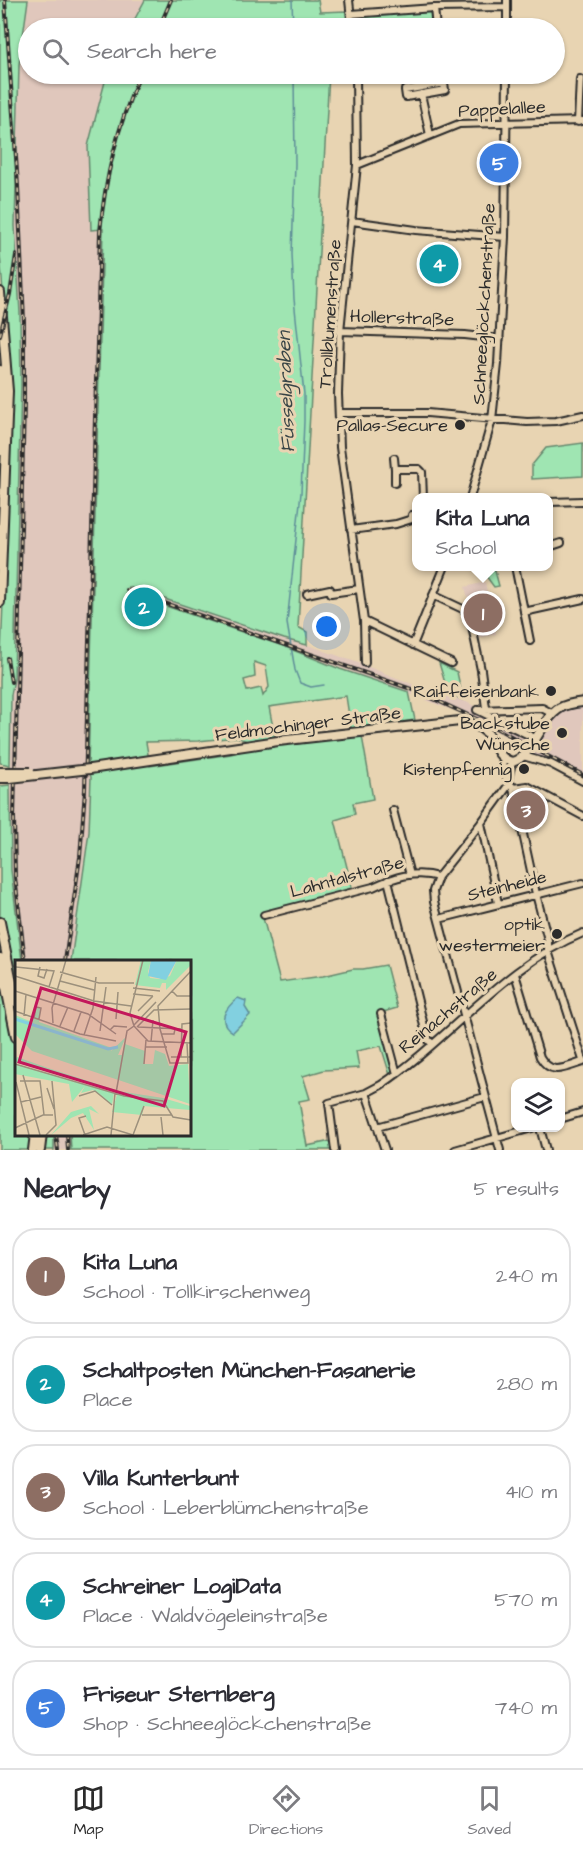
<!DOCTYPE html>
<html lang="en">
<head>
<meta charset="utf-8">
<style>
	:root { --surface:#fff; --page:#f7f7f7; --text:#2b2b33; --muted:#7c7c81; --line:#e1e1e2; --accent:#2b2b2b }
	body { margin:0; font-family:"Architects Daughter",sans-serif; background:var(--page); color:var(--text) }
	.controls { position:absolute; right:18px; bottom:18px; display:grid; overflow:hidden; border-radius:12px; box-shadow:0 2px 4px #0004 }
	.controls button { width:54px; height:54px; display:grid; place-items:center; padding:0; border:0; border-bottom:2px solid var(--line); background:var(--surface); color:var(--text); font:30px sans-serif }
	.you { position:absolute; left:327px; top:627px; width:21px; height:21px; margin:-15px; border:4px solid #fff; border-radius:50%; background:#1a73e8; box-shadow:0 0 0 9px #1a73e833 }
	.badge { display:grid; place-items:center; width:39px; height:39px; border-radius:50%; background:var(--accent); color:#fff; font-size:20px; font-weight:700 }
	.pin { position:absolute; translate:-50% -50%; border:3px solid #fff; box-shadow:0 2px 6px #0006 }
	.popup { position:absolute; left:412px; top:493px; width:141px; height:78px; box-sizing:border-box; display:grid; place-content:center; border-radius:12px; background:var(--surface); filter:drop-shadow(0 2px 4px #0005); font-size:20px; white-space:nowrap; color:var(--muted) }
	.popup b { font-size:22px; color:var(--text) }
	.popup::after { content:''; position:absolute; left:50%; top:100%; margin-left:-12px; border:12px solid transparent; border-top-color:var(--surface) }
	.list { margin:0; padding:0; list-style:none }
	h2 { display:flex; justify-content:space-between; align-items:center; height:78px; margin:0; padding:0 24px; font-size:26px }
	h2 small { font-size:20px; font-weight:400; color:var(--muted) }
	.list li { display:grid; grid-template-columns:39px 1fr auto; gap:18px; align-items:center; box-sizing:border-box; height:96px; margin:0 12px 12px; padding:0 12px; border:2px solid var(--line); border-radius:24px }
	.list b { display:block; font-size:22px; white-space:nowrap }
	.list p { margin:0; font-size:20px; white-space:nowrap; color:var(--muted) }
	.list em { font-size:20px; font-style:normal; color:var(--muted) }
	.icon { flex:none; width:33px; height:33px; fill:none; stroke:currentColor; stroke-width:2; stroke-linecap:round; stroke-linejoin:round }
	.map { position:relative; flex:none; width:583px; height:1150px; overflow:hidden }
	.search { position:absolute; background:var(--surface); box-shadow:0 2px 4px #0004; left:18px; right:18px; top:18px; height:66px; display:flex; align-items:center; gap:15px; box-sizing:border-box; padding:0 21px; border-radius:33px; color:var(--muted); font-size:22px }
	.sheet { height:618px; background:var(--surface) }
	nav { display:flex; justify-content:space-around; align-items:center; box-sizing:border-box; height:84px; border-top:2px solid var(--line); background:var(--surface); font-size:16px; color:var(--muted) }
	nav a { display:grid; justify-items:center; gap:3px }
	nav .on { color:var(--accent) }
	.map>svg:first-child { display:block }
</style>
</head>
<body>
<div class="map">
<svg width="583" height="1150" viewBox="0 0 583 1150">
	<rect width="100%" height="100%" fill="#e8d4b2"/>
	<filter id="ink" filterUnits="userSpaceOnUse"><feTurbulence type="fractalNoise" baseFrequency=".0167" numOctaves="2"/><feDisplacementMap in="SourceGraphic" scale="12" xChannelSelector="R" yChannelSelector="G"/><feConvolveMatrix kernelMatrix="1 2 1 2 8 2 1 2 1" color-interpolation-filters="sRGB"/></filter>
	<g filter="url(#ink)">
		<path fill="#e0c7bc" d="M28 0H145L130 28H28V74H107L88 146 92 230 103 228 88 767 91 777 89 832 71 961H22L11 870V695L14 679 21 384 20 313 15 226 19 65Z
			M485 582 496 634 478 638 465 587Z
			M129 587 284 639 308 645 364 665 445 697 448 693 535 736 563 708 583 703V782L547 764 525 760 526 747 468 716 283 646 163 606 162 607 126 593Z
			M54 1134H70L71 1150H54Z"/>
		<path fill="#9fe5b2" stroke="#65886e" stroke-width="1.5" fill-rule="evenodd" d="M0 0H28L19 65 15 226 20 313 21 384 14 679 11 695 10 765 0 763V681L11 392 0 254Z
			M145 0H318L320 12 347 11 348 28H130Z
			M432 10 433 28H355L354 18Z
			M107 74H329L298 627 307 632V645L284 639 129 587 126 593 162 607 163 605 283 646 340 669 409 692 415 720 351 729 346 696 269 707 275 738 247 741 237 737 198 741 146 742 150 766 231 754 245 750 362 736 373 799 353 803 355 814 335 820 353 891 262 914 280 982 323 976 353 969H363L386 965 397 1008 380 1013 394 1072 390 1075 381 1046 356 1051 359 1068 324 1070 303 1076 310 1099 299 1101 307 1146 331 1141 333 1150H71L70 1134H189V961H71L89 832 91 777 88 767 103 229 91 230 88 146ZM254 662 266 666 269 687 263 696 261 688 247 691 244 680 255 677Z
			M583 443V476L532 479V465L546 448Z
			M486 567H494L499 586 494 587 486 576Z
			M439 663 457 672 463 700 448 693Z
			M10 785 11 870 22 961H16V1134H54V1150H0V786Z"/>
		<path fill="#82d0e0" stroke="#5f8e98" stroke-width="1.5" d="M238 998 246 1001 245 1007 250 1015 233 1032C216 1022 225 1008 238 998Z"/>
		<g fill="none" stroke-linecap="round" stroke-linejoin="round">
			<path stroke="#5f8e98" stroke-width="1.5" d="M292 0 293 28
				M294 74 295 164 292 254 294 299 304 394V421L301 493 287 623 295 670 300 683 311 687 324 685"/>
			<g stroke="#2b2b2b" stroke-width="10">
				<path id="minor" d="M349 0 352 28
					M434 8 507 7
					M351 14 434 8 436 28
					M507 28V0
					M356 74 357 165 340 331 338 394 340 447 364 621 365 663
					M444 83 445 90 406 97 405 90Z
					M421 94 430 135
					M578 122 580 79
					M357 165 459 124 583 121
					M352 221 416 230 505 237
					M340 331 465 335 500 339
					M339 413H427L527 422 556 421 583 415
					M394 458 395 469H419L422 472 423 498
					M395 469V483
					M470 498 492 420 498 364 505 237 507 74
					M549 502 583 501
					M351 530 396 524 412 519V515
					M549 547 561 543
					M515 566 530 641
					M307 594 330 589 331 593 359 589
					M433 595 469 612 481 670 486 708
					M524 612 583 599
					M364 621 451 663
					M413 645 445 566
					M477 710 542 708 553 714
					M477 710 535 738
					M523 756 551 764 583 781
					M505 759 502 765 508 779
					M512 786 513 788 527 786 583 816
					M513 788 536 894 548 940V951L583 1060
					M393 810 410 875
					M481 823 498 903
					M388 880 427 1038 432 1044
					M264 915 373 887C394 877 415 870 438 877
					M439 919 583 883
					M515 974 540 1057C552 1077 565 1067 583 1062
					M381 1014 397 1074
					M366 1093 385 1150
					M560 1119 583 1112
					M377 1127 485 1097
					M540 1128 546 1150
					M335 1150 329 1103 366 1093 381 1085C451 1038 503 966 583 933
					M455 1150 532 1128
					M500 1150 434 902 433 891 438 877 481 823 510 783 508 780 512 762"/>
			</g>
			<g stroke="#2b2b2b" stroke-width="12">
				<path id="major" d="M0 292 8 391 0 602
					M0 370V451
					M90 769 278 741 460 721C470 723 479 725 487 733 496 743 496 758 512 762 533 757 540 720 560 708 566 704 575 703 583 702
					M0 772H10
					M0 778H10
					M0 922 16 1002
					M0 958 16 1037
					M33 1150 35 1134
					M40 1150 42 1134"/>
			</g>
			<use href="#minor" stroke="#e8d4b2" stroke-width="6"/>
			<use href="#major" stroke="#e8d4b2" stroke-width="8"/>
			<g stroke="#2b2b2b" stroke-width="4">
				<path id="rail" d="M5 0 18 186 24 321V404L14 818 15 877 25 961
					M159 28 171 0
					M0 335 10 294 16 255
					M127 590 414 690 492 726 583 775
					M7 658 11 682
					M65 961 80 857 85 790 100 232C105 176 118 125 140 74
					M56 1134 58 1150
					M67 1134 68 1150"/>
			</g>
			<use href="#rail" stroke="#e8d4b2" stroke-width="1.5" stroke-dasharray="4.5" stroke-linecap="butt"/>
			<g stroke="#2b2b2b" stroke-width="12" stroke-linecap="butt">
				<path id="major-bridge" d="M10 772H30
					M10 778 90 769"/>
			</g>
			<use href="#major-bridge" stroke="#e8d4b2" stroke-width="8"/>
		</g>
	</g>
	<g fill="#2b2b2b" stroke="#e8d4b2" stroke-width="2">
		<circle cx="460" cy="425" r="6"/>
		<circle cx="551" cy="691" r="6"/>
		<circle cx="562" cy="733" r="6"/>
		<circle cx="524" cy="769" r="6"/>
		<circle cx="557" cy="934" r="6"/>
	</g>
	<g text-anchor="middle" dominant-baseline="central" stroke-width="6" stroke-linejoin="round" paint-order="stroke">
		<g font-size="18" fill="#2b2b2b" stroke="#e8d4b2">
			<text transform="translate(502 109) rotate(-3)">Pappelallee</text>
			<text transform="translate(484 304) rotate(-87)">Schneeglöckchenstraße</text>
			<text transform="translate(330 314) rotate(-86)">Trollblumenstraße</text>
			<text transform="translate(402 318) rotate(2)">Hollerstraße</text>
			<text transform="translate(308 724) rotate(-7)">Feldmochinger Straße</text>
			<text transform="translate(347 877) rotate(-15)">Lahntalstraße</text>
			<text transform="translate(507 886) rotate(-14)">Steinheide</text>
			<text transform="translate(448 1011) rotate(-40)">Reinachstraße</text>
		</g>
		<g font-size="18" fill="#2b2b2b" stroke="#e8d4b2" text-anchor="end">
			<text x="448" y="425">Pallas-Secure</text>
			<text x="539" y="691">Raiffeisenbank</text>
			<text x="550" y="723">Backstube<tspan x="550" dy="21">Wünsche</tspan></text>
			<text x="512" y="769">Kistenpfennig</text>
			<text x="545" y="924">optik<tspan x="545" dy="21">westermeier</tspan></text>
		</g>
		<g font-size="20" font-style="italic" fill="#384446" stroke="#e8d4b2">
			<text transform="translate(286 392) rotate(-92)">Füsselgraben</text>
		</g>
	</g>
	<g transform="translate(15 960)">
		<rect width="176" height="176" fill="#e8d4b2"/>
		<path d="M126 0H136L133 12 135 18 144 19 155 16 162 0H175V6L151 30V23H147L145 28 120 25ZM22 47 26 48 24 62 97 88 96 91 111 77 103 95H107L110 84 130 91 129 104H138L140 90 150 94 154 106 173 104 175 144 17 91 0 74V55L17 62ZM2 97 33 108 101 130 0 102ZM0 104 99 133 97 145 78 130 66 133 70 126 57 142 54 124 0 114ZM103 131 148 138 175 146V150L129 146 127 155 97 152ZM76 146 84 154 74 149 79 170 68 153 56 158 36 175 56 152Z" fill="#9fe5b2"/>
		<path d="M136 0H162L151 20 133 16Z" fill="#82d0e0"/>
		<path fill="none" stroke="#82d0e0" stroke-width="3" d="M0 59 93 89 103 87"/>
		<path fill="none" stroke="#9c907c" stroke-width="1.5" d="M1 7 39 11 34 27M25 7 23 16 29 18 32 9M45 12 84 23H119M0 16 79 41 116 46M45 21 79 30M118 28 145 31M0 31 73 54 101 74M157 31 162 36H176M118 34 138 36M0 51 65 74 101 81M123 51 138 36M9 56 11 34M19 58 21 47 26 48 24 59M101 59 103 32M38 63 37 48 51 0M119 65 141 42M45 66 53 47M119 66 133 81 176 83M122 67 139 50 176 49M123 67 166 69M95 70 99 66 112 67M59 71 66 52M85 71 91 27M146 74H159L160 69M69 75 78 48 81 17M136 82 138 60M172 83 173 103H155L145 69 143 46 176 11M130 87H152M156 97H176M166 97 167 64 176 63M0 104 109 136 148 141 158 157 176 160M129 104 131 80M8 115 25 175M5 121H25L29 155M1 122 14 175M32 128 39 149M101 133 112 71 119 66 115 53 128 0M64 136 80 131 97 145M6 142 26 137M127 155H157M146 157 148 175M0 168 28 155H38M31 175 41 165 37 121M68 175 92 167 118 175M70 175 64 158 71 156M96 175 100 133M118 175 129 146"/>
		<path fill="#c2185b" fill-opacity="0.15" stroke="#c2185b" stroke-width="3" d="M26 28 171 72 149 146 4 102Z"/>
		<rect width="176" height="176" fill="none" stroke="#2b2b2b" stroke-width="3"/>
	</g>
</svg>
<div class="controls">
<button><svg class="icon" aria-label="layers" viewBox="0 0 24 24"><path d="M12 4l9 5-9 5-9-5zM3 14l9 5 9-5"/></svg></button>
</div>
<div class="you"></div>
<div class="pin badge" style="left:483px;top:613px;background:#8d6e63">1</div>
<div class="popup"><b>Kita Luna</b>School</div>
<div class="pin badge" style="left:144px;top:607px;background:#0f9aa8">2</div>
<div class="pin badge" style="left:526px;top:810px;background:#8d6e63">3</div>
<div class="pin badge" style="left:439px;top:264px;background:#0f9aa8">4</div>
<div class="pin badge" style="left:499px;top:163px;background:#3f7fe0">5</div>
<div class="search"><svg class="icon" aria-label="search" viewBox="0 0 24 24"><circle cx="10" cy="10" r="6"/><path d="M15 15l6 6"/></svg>Search here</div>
</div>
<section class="sheet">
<h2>Nearby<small>5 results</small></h2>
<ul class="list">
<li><span class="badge" style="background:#8d6e63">1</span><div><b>Kita Luna</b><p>School · Tollkirschenweg</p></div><em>240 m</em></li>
<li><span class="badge" style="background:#0f9aa8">2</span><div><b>Schaltposten München-Fasanerie</b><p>Place</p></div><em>280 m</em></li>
<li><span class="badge" style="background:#8d6e63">3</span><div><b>Villa Kunterbunt</b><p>School · Leberblümchenstraße</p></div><em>410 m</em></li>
<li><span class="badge" style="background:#0f9aa8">4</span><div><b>Schreiner LogiData</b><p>Place · Waldvögeleinstraße</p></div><em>570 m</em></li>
<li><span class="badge" style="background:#3f7fe0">5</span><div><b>Friseur Sternberg</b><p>Shop · Schneeglöckchenstraße</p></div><em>740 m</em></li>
</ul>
</section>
<nav>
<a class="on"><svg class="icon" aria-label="map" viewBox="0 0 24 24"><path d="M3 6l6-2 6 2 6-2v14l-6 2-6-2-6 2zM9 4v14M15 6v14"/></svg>Map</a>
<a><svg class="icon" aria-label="directions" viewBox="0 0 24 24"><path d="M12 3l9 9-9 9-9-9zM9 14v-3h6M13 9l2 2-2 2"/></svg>Directions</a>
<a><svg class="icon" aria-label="saved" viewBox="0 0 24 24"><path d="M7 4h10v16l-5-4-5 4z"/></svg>Saved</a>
</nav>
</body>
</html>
